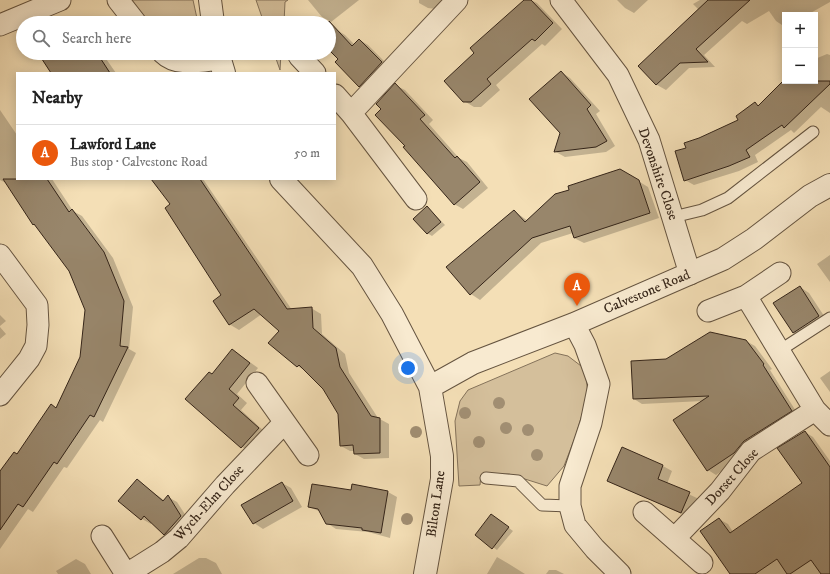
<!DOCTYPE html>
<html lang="en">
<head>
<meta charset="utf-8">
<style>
	:root { --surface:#fff; --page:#f6f6f6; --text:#222; --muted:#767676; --line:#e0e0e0; --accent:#ea580c }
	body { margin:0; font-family:"IM FELL DW Pica",serif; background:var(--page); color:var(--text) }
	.controls { position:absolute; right:12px; top:12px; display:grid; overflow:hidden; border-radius:0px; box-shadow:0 2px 10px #0003 }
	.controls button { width:36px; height:36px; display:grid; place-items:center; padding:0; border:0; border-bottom:1px solid var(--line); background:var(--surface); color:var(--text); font:20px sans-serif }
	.you { position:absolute; left:408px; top:368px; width:14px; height:14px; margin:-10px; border:3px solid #fff; border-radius:50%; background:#1a73e8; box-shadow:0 0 0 6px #1a73e833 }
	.badge { display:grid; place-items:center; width:26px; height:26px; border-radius:50%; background:var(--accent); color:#fff; font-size:13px; font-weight:700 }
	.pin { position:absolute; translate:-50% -33px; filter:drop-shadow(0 1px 2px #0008) }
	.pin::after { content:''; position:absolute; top:21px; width:14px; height:12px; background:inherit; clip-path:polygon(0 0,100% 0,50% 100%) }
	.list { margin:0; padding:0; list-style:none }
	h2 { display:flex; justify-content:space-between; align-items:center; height:52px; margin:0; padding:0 16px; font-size:17px }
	h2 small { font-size:13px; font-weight:400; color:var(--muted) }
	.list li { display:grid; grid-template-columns:26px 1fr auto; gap:12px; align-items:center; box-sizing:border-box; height:56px; padding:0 16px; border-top:1px solid var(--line) }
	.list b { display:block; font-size:15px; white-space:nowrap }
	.list p { margin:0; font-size:13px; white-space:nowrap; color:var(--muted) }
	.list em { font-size:13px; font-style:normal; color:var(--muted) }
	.icon { flex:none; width:22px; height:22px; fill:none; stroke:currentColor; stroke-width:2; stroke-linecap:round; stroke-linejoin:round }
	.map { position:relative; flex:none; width:830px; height:574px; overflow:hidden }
	.search { position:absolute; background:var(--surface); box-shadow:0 2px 10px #0003; left:16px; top:16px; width:320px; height:44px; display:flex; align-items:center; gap:10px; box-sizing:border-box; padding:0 14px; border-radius:22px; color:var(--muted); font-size:15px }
	.panel { position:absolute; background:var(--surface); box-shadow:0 2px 10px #0003; left:16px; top:72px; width:320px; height:108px; border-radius:0px }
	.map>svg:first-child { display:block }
</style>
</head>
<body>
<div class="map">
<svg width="830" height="574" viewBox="0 0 830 574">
	<rect width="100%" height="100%" fill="#f4dfb6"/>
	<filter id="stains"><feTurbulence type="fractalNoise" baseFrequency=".005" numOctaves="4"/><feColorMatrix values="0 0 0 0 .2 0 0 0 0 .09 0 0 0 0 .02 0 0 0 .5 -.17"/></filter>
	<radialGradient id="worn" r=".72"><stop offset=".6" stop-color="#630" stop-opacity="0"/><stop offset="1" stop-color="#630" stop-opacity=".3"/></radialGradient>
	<path fill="#d4bf9b" stroke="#84725a" d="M129 0H193L198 23H148Z
		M256 0H288L285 2 284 23H264Z
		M274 53H281L280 70Z
		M555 353 568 356 585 369 588 394 576 435 564 466 547 486 509 474 481 475 480 485 459 486 455 421 460 401 468 390Z"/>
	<path fill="#0003" d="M308 0H359L331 22 322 17Z
		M419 0H453L443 10 428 8 419 3Z
		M525 0H531L537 3 562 29 545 46 542 44 496 85 500 90 481 107H474L464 101 476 53Z
		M617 0H648L634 13 625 8Z
		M700 0H830V2L807 15H785V27L776 21 769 11 747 24 742 21 704 55 715 67 689 68 666 90 657 85 639 66 699 10 693 4Z
		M337 30 345 35 355 45 360 40 368 45 390 67 368 91 360 86 329 48V38Z
		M55 53H102L116 73H68Z
		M827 54 830 55V113L821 107 794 133 791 130 755 155 758 162 739 171 694 185 685 180 687 148 699 139 740 120 755 104 759 106 785 81H815V59Z
		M561 72 570 78 600 111 596 114 615 146 606 152 565 157 556 152 561 133Z
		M395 85 405 90 433 120 429 124 459 158 467 162 488 188 463 209 454 204 406 146 382 109Z
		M0 110 17 135V179H52L73 211 82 216 113 258 133 307 129 349 136 353 103 422 100 420 67 468 64 467 33 512 28 509 0 549V473L56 409 81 357 86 310 70 271 37 227 33 224 6 183 0 180Z
		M620 170 648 187 659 218 584 243 574 238 573 233 541 243 480 300 471 294 448 267 514 211 528 221 570 190Z
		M154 179H203L292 310 311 308 321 314 322 334 345 354 349 373 378 418 389 424V458L364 459 355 454 354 451H350L341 446 339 413 323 388 306 371 297 366 280 331 262 314 239 330 229 324 223 295 171 204Z
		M428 208 445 225 432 236 427 233Z
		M830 255V282L817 264Z
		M800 287 809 293 828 322 803 338 793 332Z
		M0 315 6 321 0 326Z
		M0 327 6 334 0 339Z
		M746 341 755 346 772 369 770 370 799 416 716 475 708 470 703 401 642 404 634 399 667 360Z
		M233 350 258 368 237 394 247 403 241 410 267 434 250 452 242 447 212 375Z
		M830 371V392L820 378Z
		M805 432 813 437 830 461V574H731L719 519 728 524 733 532 803 483Z
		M663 466 672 471 667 484 699 499 691 518 608 481Z
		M137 480 165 501 168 497 177 502 190 522 174 539 165 534 152 522 151 524 142 519Z
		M282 483 291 488 302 507 263 529 254 523 242 505Z
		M352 492H388L397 497 390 538 368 532 336 529 327 523 321 512 309 507Z
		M496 518 513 531 497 550 476 535Z
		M497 557 509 564 525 574H487Z
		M199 558H206L216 563 222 574H173Z
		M76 559 85 564 91 574H58L56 571Z
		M549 570H556L564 574H546Z"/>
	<path fill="#98866b" stroke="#352519" d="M524 0H531L553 23 535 41 532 39 487 79 491 84 471 102H463L444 81 474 53 470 48Z
		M708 0H750L696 49 708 62 680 63 656 85 638 66Z
		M329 21 352 46 359 39 382 62 359 87 335 62 338 59 329 50Z
		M38 53H97L110 73H51Z
		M561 71 591 105 587 109 607 141 596 147 554 152 560 133 529 99Z
		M783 81H830V84L784 128 782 125 746 150 750 157 729 166 684 181 675 151 686 148 684 143 699 138 738 120 736 116 755 102 758 106Z
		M395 83 425 115 420 119 455 158 457 156 480 182 454 205 403 147 405 146 375 115 381 109 376 104Z
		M620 169 639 180 650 213 574 238 570 226 532 238 470 295 446 267 514 210 525 222 555 194 569 190 568 186Z
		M3 179H47L69 212 72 209 104 252 124 301 120 346 128 347 94 417 90 415 57 464 54 462 23 507 18 504 0 530V471L14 452 17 454 51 404 56 408 80 357 85 310 69 271 34 224 33 225Z
		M151 179H200L287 309 312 307 313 328 336 348 340 367 371 416 380 418V453L354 454 353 445 340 446 338 414 323 389 299 365 297 367 268 343 279 331 254 309 229 325 213 301 221 295 165 208 170 204Z
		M427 206 441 222 427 234 413 219Z
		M800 286 819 316 793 333 773 303Z
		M710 332 746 340 764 364 763 365 792 411 744 441 734 453 707 471 673 420 709 396 633 399 631 361 666 359Z
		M232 349 250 363 229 389 239 398 233 405 259 428 241 448 185 399 209 372 212 374Z
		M805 431 830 467V574H821L811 560 790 574H787L777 559 755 574H730L700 531 719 518 730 533 802 483 777 448Z
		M622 447 663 465 658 479 690 492 681 513 607 481Z
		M137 479 163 501 168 495 181 516 164 535 144 516 141 520 118 501Z
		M282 482 293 501 253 524 241 505Z
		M312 484 351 490 352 484 388 491 381 533 362 530V528L326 524 318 509 308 507Z
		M491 514 509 527 492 549 475 535Z"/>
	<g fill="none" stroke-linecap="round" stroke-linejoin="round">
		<g stroke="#655440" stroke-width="13">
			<path id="service" d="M673 217 702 210 728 198 813 132
				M779 351 830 318
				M486 478 518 481 542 505 570 506"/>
		</g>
		<g stroke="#655440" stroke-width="23">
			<path id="minor" d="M118 0 136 23
				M561 0 618 75 649 140 690 274
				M0 25 60 0
				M163 53C177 67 201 61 219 59
				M299 56 315 73
				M335 95 351 113 416 199
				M351 113 457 0
				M0 255 37 305 38 325 36 346 29 359 0 395
				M746 296 815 410 830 425
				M708 311 746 296 780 273
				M574 324 585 345 599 384 591 423 570 486V506L575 525 595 549 620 574
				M257 383 308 455
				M644 512 702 563
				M102 536 126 574
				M675 538 720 491 751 451 815 410
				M127 574 162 552 179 538 225 485 284 423"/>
		</g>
		<g stroke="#655440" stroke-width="24">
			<path id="tertiary" d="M210 0 213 23
				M218 53 224 73
				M281 179 362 266 392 314 430 387 442 456V479L425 574
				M430 387 473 363 574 324 723 259 754 239 810 196 830 185"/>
		</g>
		<use href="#service" stroke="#f8ead0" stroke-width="11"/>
		<use href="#minor" stroke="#f8ead0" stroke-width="21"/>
		<use href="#tertiary" stroke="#f8ead0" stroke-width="22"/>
	</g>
	<g fill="#a18e72">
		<circle cx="499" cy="403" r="6"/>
		<circle cx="465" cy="413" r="6"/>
		<circle cx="506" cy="428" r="6"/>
		<circle cx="528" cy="430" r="6"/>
		<circle cx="416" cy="432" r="6"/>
		<circle cx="479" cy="442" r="6"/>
		<circle cx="537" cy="455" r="6"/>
		<circle cx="407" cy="519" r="6"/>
	</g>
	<g text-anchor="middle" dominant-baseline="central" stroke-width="3" stroke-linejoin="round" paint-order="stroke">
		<g font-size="14" fill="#352519" stroke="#f8ead0">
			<text transform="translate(658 174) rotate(71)">Devonshire Close</text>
			<text transform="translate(647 292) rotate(-23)">Calvestone Road</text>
			<text transform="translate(732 477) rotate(-48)">Dorset Close</text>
			<text transform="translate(209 503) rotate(-48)">Wych-Elm Close</text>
			<text transform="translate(436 504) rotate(-82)">Bilton Lane</text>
		</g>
	</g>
	<rect width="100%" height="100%" filter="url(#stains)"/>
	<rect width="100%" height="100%" fill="url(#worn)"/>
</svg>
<div class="controls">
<button>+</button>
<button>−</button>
</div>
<div class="you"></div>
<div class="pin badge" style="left:577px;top:306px">A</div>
<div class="search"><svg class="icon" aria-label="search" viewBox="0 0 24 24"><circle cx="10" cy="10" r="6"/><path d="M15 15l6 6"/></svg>Search here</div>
<section class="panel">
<h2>Nearby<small></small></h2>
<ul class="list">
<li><span class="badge">A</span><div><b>Lawford Lane</b><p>Bus stop · Calvestone Road</p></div><em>50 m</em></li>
</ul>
</section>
</div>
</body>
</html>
